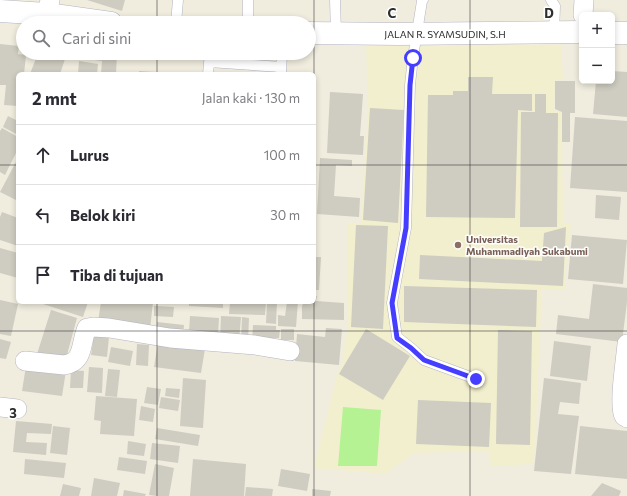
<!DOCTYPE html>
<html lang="id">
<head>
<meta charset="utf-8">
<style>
	:root { --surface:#fff; --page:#f2f2f3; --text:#2b2b33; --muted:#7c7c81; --line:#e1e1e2 }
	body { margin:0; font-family:Commissioner,sans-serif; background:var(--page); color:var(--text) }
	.controls { position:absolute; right:12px; top:12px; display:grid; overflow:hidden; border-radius:6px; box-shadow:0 2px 6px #0003 }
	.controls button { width:36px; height:36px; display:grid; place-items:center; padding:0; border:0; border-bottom:1px solid var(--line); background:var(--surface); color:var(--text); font:20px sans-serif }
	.stop { position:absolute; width:12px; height:12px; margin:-9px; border:3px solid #453dff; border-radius:50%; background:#fff }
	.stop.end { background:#453dff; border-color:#fff; box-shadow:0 1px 4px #0008 }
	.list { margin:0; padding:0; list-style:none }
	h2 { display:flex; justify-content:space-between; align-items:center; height:52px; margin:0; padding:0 16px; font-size:17px }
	h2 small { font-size:13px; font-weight:400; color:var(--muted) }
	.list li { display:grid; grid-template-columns:26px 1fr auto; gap:12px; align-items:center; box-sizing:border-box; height:60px; padding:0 16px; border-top:1px solid var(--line) }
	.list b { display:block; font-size:15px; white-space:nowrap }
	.list em { font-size:13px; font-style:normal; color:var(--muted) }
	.icon { flex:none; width:22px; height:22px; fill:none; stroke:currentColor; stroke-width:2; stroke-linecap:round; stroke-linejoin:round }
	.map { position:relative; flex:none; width:627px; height:496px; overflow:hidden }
	.search { position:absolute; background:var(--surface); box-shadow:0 2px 6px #0003; left:16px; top:16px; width:300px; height:44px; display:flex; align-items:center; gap:10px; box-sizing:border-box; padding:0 14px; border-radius:22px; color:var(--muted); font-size:15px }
	.panel { position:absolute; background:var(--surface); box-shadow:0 2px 6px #0003; left:16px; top:72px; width:300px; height:232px; border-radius:6px }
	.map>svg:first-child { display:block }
</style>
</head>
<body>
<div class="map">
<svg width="627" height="496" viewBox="0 0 627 496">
	<rect width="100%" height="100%" fill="#f0eddf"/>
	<path fill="#f2efce" d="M366 42 402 44 561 45 563 79 555 80 554 110 562 113 563 223 571 224 566 266 565 289 542 290 534 464 489 466V451L414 453 385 474 314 468 335 384 337 374 342 366 348 325 347 224 361 223 368 111Z"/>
	<path fill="#b4f293" d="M343 407 381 410 377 466H338Z"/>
	<path fill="#cfccc1" d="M87 0H125L122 11Z
		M0 44 19 46 18 54 26 55 24 74H18V106L4 105 6 85H0Z
		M38 53H67L60 74H30Z
		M88 53H117L116 74H101L102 61 87 59Z
		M79 61 98 64 97 74H78Z
		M139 71 175 73V74H139Z
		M612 71 627 72V117L593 114 596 81H612Z
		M468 77H493L492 94H532V111L518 110 515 218 426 217 428 95H453V91H468Z
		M555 81H575V113H570V142H562V112L555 109Z
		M330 92 363 94 360 136H364L363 155 327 153Z
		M535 94H546V113H558L557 227H520L521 112H535Z
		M370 108 404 110 398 223 363 220Z
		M8 116 18 121V135L3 127Z
		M575 117 627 121V192L570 188Z
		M2 128 18 137V149L5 175 0 172V131Z
		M320 158 352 160V166L336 165 334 196 360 198 359 217 317 214Z
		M17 160 18 161V201L0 192Z
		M596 195 621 197 619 220 595 218Z
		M2 212 18 218V246L0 240V217Z
		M356 225 388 226 383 329 351 327Z
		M566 227 563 286 419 279 420 255 542 261 544 233Z
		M572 235 627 240 623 284 568 279Z
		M0 248 18 253V278L0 273Z
		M314 257H321L319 290H314Z
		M593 284 627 288V302L622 342 556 334 558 315 589 319Z
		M404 286 537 290 536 327 404 322Z
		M314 296H317L316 301 344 303V320L302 319V306L304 302H314Z
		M0 300 18 304 11 336 0 334Z
		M44 302H88L83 317 43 304Z
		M101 302H153L150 329 98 322Z
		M189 302H223V308L189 306Z
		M230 302H266L265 315 229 314Z
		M267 302H277L276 324 266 323Z
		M287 302H298L296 327 278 326V315L285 316Z
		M154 306 174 307 173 317 154 316Z
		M51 310 77 318 65 362 37 354Z
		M190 316 219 318 218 335 189 332Z
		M221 316 241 317 239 341 220 340Z
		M242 317 249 318 248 341H241Z
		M157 322 184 325 183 336 156 333Z
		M253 325 276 326V330H280L279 338H274L273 343 252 342Z
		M326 328 342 329 339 365 295 361 297 334 325 337Z
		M281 329H294V340H281Z
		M366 329 410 356 383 400 339 374Z
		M498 330 532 331 530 445 496 444Z
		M94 335 109 337 107 357 91 355Z
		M0 339 11 342 6 359 0 358Z
		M554 341 591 346 587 381 550 376Z
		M158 342 205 349 201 373 154 367Z
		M137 344 149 345 148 366 136 365Z
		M111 347 133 351 130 366 108 362Z
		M26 366 66 371 62 396 22 391Z
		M89 367 103 368 102 393 87 392Z
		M108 369 120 370 117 397 105 396Z
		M71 370 84 371 83 388H70Z
		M183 378 206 380 203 428 180 426Z
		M544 378 581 383 579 404 560 402 558 414 579 416 571 474 534 471Z
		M147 387 161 389 158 405 144 403Z
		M166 388 180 389 179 398 165 396Z
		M96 396 137 399 134 436 100 434 101 421 94 420Z
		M161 397 180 400 178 411 159 408Z
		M418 400 491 403 489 447 416 444Z
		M141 406 155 409 153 422 139 420Z
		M16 421 52 424 51 434 27 433 26 442 47 443 46 455 13 452Z
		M53 426 70 428 67 455 50 453Z
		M580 426 627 431V479L575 474Z
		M157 428 200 435 198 446 155 439Z
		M128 441 146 444 144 456 127 454Z
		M152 443 180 446 178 463 150 459Z
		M119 457 147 461 145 474 117 470Z
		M25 459 66 463 64 478 24 474Z
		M193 459 246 464 244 496H190Z
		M155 464 174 468 169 496H157L149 495Z
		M281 469 310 474 307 491 278 486Z
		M94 478 120 483 117 496H91Z
		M602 483 621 491 619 496H591Z
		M63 484 81 488 79 496H60Z
		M246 487 273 489 272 496H245Z
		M312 489 331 491 330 496H312Z
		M124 490 146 494 145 496H123Z"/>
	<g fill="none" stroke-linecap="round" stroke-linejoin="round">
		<g stroke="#b4b3c2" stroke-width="11">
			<path id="service" d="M335 0 336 33
				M423 0 422 1 413 57 410 85 406 228 392 303 397 337 411 348 424 360 476 379
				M551 0 555 6 554 33
				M176 23 178 0
				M248 23V0
				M209 62 281 67
				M208 74 210 53
				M281 74 282 53"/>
		</g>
		<g stroke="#b4b3c2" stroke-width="20">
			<path id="minor" d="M47 14 50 0
				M583 15 584 0
				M627 344C626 357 618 407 624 416 625 417 626 417 627 418
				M25 361 64 365C85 362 80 343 87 328L93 327 109 328 170 338 255 345 290 351
				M0 407 17 409"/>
		</g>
		<g stroke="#b4b3c2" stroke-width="23">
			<path id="tertiary" d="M0 11 47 14 111 23
				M309 33 399 34 582 32
				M612 33H627"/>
		</g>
		<use href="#service" stroke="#fff" stroke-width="10"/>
		<use href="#minor" stroke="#fff" stroke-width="19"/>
		<use href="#tertiary" stroke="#fff" stroke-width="22"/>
	</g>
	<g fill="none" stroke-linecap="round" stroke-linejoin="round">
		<path stroke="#453dff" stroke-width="5" d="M413 58 410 85 406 228 392 303 397 338 411 348 424 360 476 379"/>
	</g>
	<path fill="none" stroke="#2e2e2e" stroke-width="1" stroke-opacity="0.55" d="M157 0V23M314 0V74M470 0V496M157 53V74M0 165H18M314 165H627M157 302V496M314 302V496M0 331H627"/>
	<circle fill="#8d6e63" stroke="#fff" stroke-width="1.5" cx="458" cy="245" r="4"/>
	<g text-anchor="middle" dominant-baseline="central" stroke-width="3" stroke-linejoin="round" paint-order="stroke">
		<g font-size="10" fill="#2e2e2e" stroke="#fff">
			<text x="445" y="34">JALAN R. SYAMSUDIN, S.H</text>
		</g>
		<g font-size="10" font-weight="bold" fill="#785e54" stroke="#fff" text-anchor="start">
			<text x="466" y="239">Universitas<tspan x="466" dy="12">Muhammadiyah Sukabumi</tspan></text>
		</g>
	</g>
	<g font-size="13" text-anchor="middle" font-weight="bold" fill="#2e2e2e" stroke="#fff" stroke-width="3" stroke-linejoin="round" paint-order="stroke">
		<text x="392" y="18">C</text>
		<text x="549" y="18">D</text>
		<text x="13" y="418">3</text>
	</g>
</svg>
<div class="controls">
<button>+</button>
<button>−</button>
</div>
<div class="stop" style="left:413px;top:58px"></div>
<div class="stop end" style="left:476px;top:379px"></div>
<div class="search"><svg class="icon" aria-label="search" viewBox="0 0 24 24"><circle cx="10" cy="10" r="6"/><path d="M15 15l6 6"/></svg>Cari di sini</div>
<section class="panel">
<h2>2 mnt<small>Jalan kaki · 130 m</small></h2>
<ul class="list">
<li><svg class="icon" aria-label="ahead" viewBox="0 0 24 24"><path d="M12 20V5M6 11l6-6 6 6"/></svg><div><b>Lurus</b></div><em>100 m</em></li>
<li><svg class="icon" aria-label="left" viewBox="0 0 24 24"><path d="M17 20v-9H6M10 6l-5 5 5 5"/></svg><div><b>Belok kiri</b></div><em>30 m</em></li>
<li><svg class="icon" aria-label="arrive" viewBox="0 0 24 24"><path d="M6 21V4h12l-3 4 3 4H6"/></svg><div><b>Tiba di tujuan</b></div></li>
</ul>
</section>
</div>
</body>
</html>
